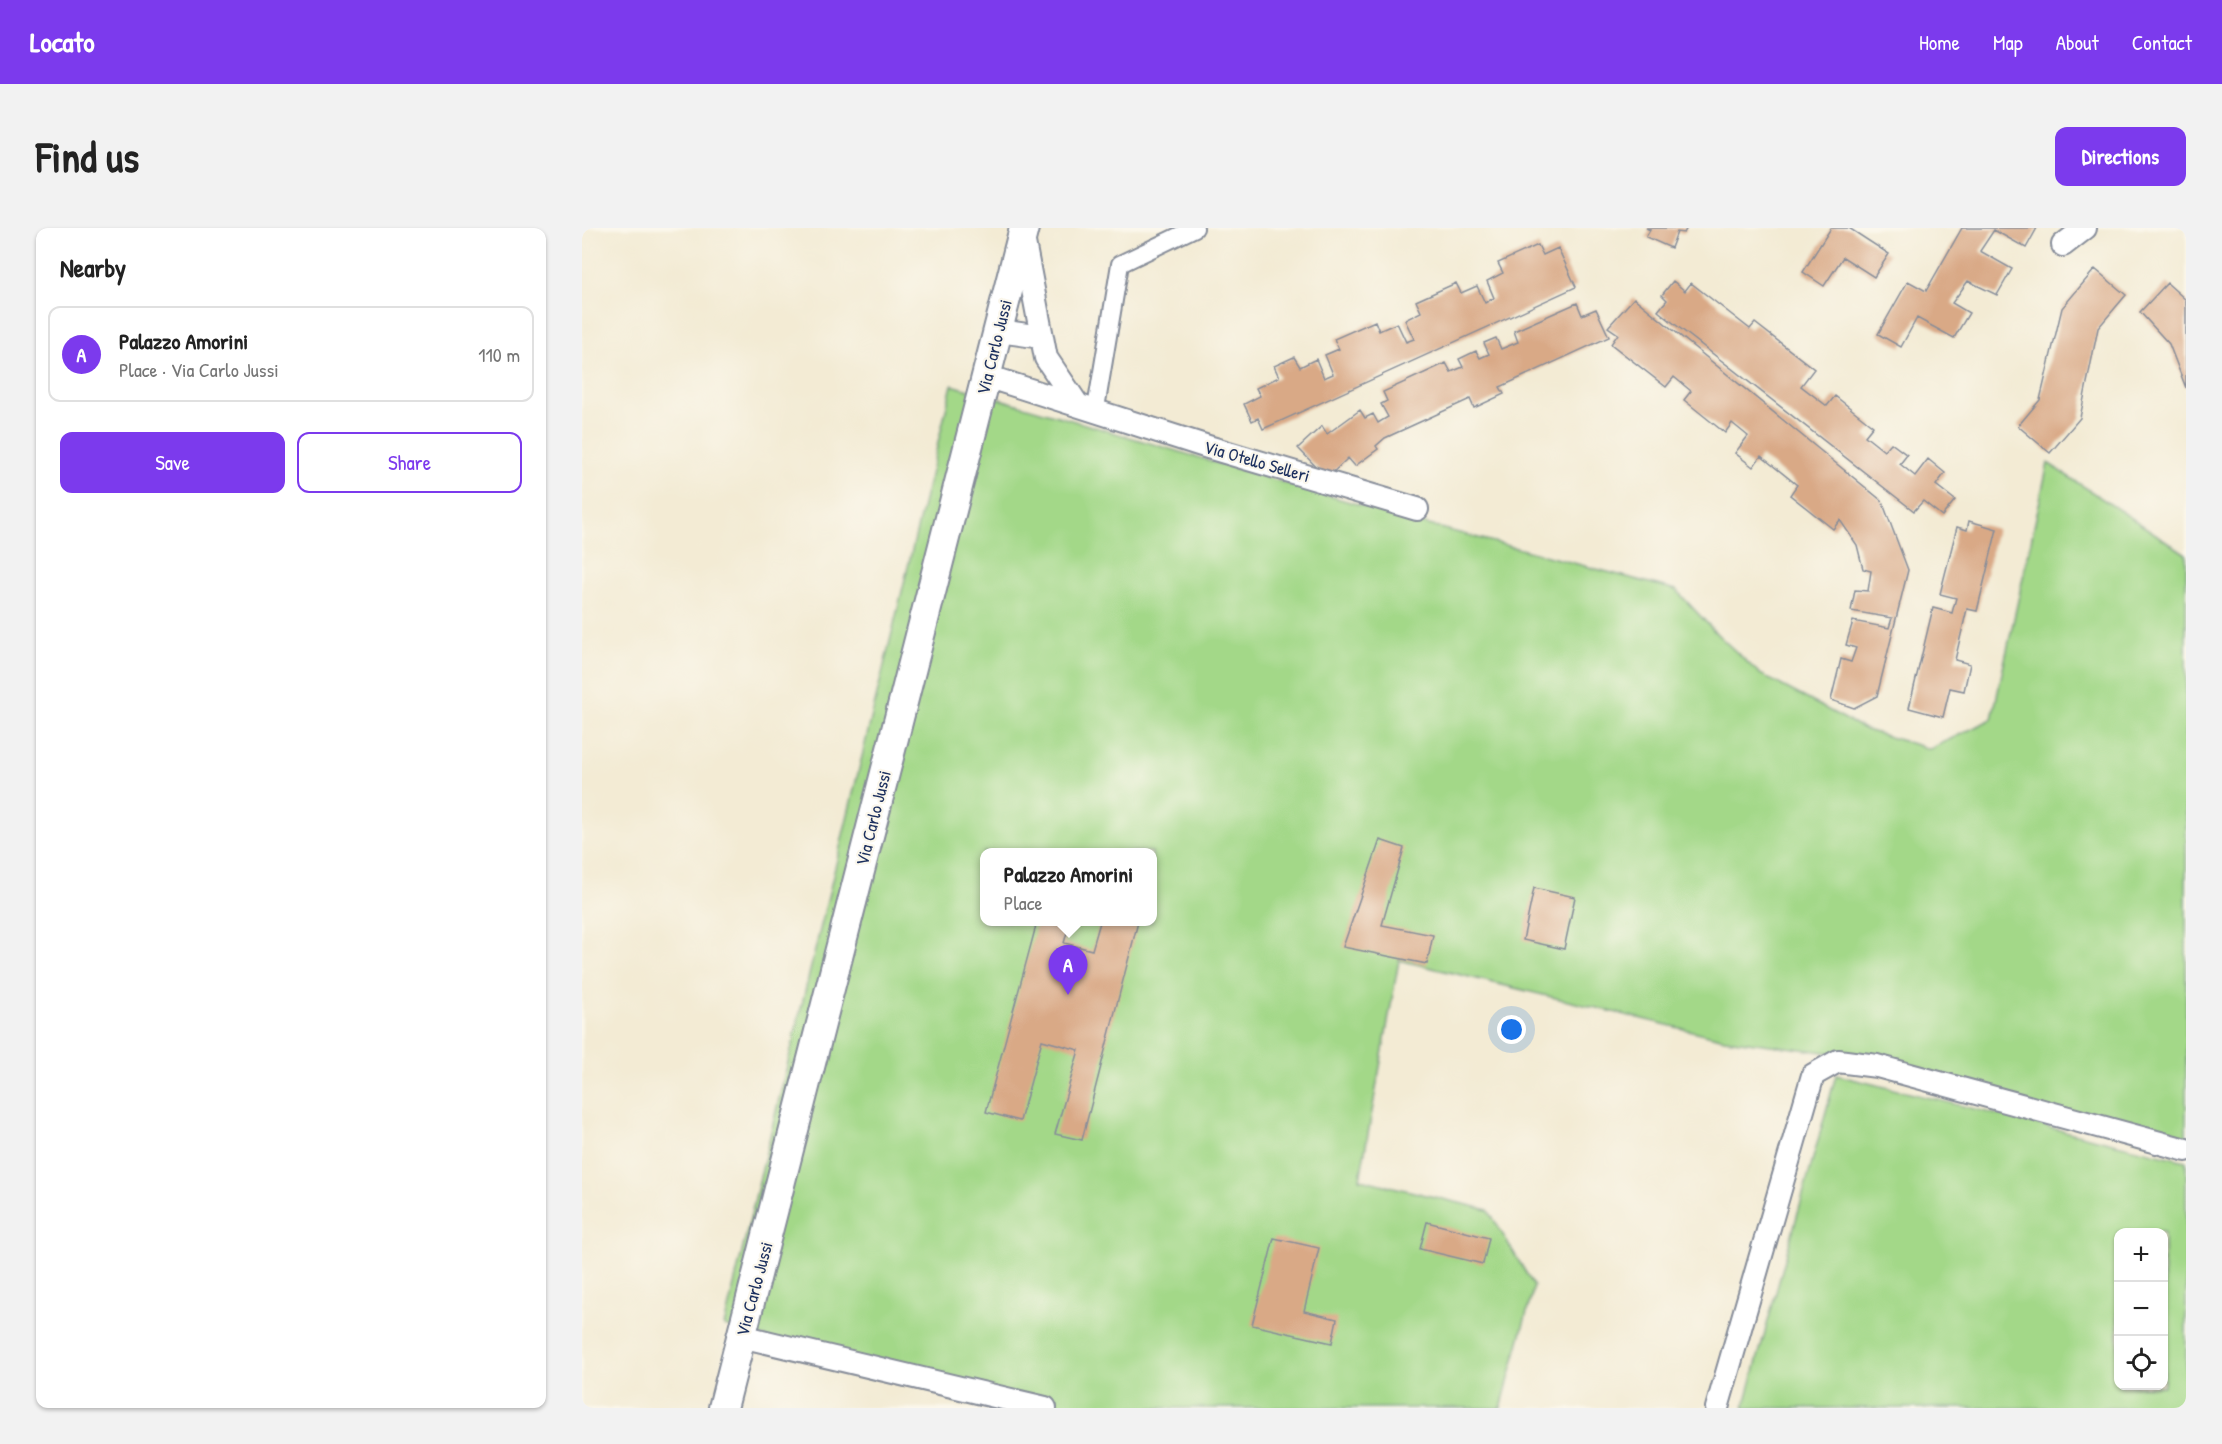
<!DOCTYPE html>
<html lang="en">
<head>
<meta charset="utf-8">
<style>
	:root { --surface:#fff; --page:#f2f2f2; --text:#222; --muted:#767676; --line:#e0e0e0; --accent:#7c3aed }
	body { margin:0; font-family:"Patrick Hand",sans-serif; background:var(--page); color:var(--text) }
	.controls { position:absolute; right:18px; bottom:18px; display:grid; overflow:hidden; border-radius:12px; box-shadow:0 2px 4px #0004 }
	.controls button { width:54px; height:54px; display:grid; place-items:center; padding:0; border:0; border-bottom:2px solid var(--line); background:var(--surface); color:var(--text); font:30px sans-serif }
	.you { position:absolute; left:930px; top:802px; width:21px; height:21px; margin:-15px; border:4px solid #fff; border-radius:50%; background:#1a73e8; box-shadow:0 0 0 9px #1a73e833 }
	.badge { display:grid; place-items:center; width:39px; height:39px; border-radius:50%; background:var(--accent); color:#fff; font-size:20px; font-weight:700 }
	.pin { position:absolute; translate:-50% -50px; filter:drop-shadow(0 2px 3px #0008) }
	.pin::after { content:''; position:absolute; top:32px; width:21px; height:18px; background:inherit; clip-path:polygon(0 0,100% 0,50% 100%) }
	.popup { position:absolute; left:398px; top:620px; width:177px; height:78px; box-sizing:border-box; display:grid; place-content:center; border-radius:12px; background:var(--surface); filter:drop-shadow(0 2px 4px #0005); font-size:20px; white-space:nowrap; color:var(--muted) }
	.popup b { font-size:22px; color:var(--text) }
	.popup::after { content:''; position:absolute; left:50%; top:100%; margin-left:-12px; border:12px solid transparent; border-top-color:var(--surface) }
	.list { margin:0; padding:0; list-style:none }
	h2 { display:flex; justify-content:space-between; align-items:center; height:78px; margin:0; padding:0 24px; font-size:26px }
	h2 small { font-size:20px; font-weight:400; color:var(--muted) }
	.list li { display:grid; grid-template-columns:39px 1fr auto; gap:18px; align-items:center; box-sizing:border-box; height:96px; margin:0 12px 12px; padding:0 12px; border:2px solid var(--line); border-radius:12px }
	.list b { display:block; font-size:22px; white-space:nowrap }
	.list p { margin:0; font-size:20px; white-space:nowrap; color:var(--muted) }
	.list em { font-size:20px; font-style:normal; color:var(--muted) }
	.actions { display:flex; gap:12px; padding:18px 24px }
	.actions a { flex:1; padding:14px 0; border:2px solid var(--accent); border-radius:12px; text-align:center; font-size:21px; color:var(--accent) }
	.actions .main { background:var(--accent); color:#fff }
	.icon { flex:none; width:33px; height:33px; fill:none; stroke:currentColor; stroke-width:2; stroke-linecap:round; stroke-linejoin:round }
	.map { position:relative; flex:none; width:1604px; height:1180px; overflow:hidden; border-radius:12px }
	header { display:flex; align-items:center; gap:36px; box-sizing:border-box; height:84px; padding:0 30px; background:var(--accent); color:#fff }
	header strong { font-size:28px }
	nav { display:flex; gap:33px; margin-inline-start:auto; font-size:21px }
	.intro { display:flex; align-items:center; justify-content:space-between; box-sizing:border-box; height:144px; padding:0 36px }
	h1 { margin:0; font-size:42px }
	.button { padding:15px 27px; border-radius:12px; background:var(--accent); color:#fff; font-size:21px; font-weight:700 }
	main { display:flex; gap:36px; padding:0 36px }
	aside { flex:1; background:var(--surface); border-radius:12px; box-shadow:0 2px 4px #0004 }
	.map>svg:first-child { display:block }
</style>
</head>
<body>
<header>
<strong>Locato</strong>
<nav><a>Home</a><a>Map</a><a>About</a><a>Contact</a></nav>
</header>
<div class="intro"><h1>Find us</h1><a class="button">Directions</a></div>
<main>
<aside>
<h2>Nearby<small></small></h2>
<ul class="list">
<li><span class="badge">A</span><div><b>Palazzo Amorini</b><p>Place · Via Carlo Jussi</p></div><em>110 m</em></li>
</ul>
<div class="actions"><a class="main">Save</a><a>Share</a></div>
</aside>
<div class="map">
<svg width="1604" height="1180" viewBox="0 0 1604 1180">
	<rect width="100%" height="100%" fill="#fbf7ec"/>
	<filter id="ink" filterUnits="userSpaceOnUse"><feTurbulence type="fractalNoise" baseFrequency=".0167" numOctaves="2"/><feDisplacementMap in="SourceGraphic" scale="12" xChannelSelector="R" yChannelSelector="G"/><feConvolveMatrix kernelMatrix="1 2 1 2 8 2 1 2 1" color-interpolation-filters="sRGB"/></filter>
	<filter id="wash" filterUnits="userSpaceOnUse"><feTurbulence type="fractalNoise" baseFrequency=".008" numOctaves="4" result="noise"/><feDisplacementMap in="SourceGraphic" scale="24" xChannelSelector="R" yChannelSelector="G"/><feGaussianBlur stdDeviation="1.35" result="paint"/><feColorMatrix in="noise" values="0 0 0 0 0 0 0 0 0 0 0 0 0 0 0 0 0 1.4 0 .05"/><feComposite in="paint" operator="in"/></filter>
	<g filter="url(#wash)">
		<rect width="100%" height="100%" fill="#f3ebd4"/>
		<path fill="#a3d888" stroke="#5f8473" stroke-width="1.5" fill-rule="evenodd" d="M370 157 843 296 1094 362 1136 407 1178 446 1284 502 1348 521 1410 491 1466 235 1604 326V924L1250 825 1143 811 817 732 778 951 906 982 952 1058 919 1180H444L142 1098ZM402 624H570V694H402Z
			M1254 847 1604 933V1180H1162ZM1536 1004H1582V1158H1536Z"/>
		<g id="blocks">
			<path fill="#d9a986" d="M1064 0H1105L1102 5 1095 4 1089 20 1064 9 1068 2Z
				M1249 0H1267L1307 26 1292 49 1261 29 1242 58 1221 44Z
				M1380 0H1455L1444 20 1412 2 1398 23 1430 41 1415 67 1386 53 1370 75 1387 85 1372 110 1335 90 1319 119 1296 106 1326 53 1344 63Z
				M956 17 961 27 976 20 994 59 681 201 676 190 670 193 662 176 678 168 674 160 697 149 692 138 712 129 718 139 734 131 742 150 751 146 743 127 757 121 752 111 793 93 797 103 815 95 824 114 832 111 823 92 839 84 834 73 874 55 879 65 895 58 903 75 912 70 905 53 921 45 916 35Z
				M1513 41 1544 67 1516 100 1498 190 1468 225 1436 198 1458 172 1480 80Z
				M1091 53 1103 63 1109 55 1168 101 1173 95 1232 141 1219 158 1245 178 1253 168 1291 198 1283 208 1302 223 1309 215 1325 227 1318 236 1333 248 1346 231 1363 245 1354 257 1373 272 1360 288 1341 273 1332 283 1076 83 1085 72 1080 67Z
				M1585 55 1604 72V160L1587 116 1558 84Z
				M1052 70 1300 273 1326 342 1295 468 1272 480 1249 472 1259 431 1269 434 1274 420 1264 417 1271 393 1307 400 1310 390 1269 383 1273 362 1286 363 1289 343 1281 341 1275 317 1258 292 1251 301 1208 267 1215 257 1179 228 1171 239 1153 225 1166 208 1150 195 1143 205 1102 172 1109 163 1092 149 1084 159 1029 116 1036 106 1026 99Z
				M995 75 1000 87 1014 81 1027 109 918 159 922 166 892 180 888 171 803 210 794 218 796 221 773 238 766 230 745 250 716 220 740 198 745 206 778 182 783 190 791 186 796 195 806 189 799 176 805 173 801 164 864 135 869 144 881 139 877 131 894 123 898 130 907 126 902 115 914 110 919 121 936 114 932 103Z
				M1387 293 1415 301 1395 383 1385 381 1373 432 1388 436 1382 463 1368 460 1361 489 1327 480 1351 380 1370 385 1374 370 1358 366 1375 299 1385 302Z
				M798 612 822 620 800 697 851 707 845 736 761 719Z
				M952 660 993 669 982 721 941 712Z
				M455 694H488L482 715 510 722 518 694H556L500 912 473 906 497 822 460 812 438 893 404 884Z
				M845 994 907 1010 901 1036 838 1021Z
				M692 1010 737 1020 722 1083 755 1091 750 1115 670 1097Z"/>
		</g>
	</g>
	<g filter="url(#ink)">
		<use href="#blocks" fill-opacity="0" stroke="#878d99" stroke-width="1.5"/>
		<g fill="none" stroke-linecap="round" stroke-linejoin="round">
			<g stroke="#878d99" stroke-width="20">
				<path id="pedestrian" d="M515 184V174L538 36 613 0"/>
			</g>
			<g stroke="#878d99" stroke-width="26">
				<path id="minor" d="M441 9 464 130 495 176
					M1481 17 1503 0
					M414 108 424 104 459 109
					M404 148 626 219 835 281
					M159 1108 463 1180
					M1135 1180 1231 847 1256 833 1295 838 1604 922"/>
			</g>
			<g stroke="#878d99" stroke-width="32">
				<path id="tertiary" d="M141 1180 442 0"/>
			</g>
			<use href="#pedestrian" stroke="#fff" stroke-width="16"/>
			<use href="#minor" stroke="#fff" stroke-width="22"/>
			<use href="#tertiary" stroke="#fff" stroke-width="28"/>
		</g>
	</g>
	<g text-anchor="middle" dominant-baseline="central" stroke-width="4.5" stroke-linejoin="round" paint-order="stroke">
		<g font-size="18" fill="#1b2f5e" stroke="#fbf7ec">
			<text transform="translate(412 119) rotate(-76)">Via Carlo Jussi</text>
			<text transform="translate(675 233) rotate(16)">Via Otello Selleri</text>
			<text transform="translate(291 590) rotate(-76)">Via Carlo Jussi</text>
			<text transform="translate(172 1061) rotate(-75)">Via Carlo Jussi</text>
		</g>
	</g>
</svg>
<div class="controls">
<button>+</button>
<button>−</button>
<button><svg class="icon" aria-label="locate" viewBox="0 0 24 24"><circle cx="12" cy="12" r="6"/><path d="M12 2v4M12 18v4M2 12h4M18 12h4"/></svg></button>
</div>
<div class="you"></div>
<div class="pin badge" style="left:486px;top:767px">A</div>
<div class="popup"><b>Palazzo Amorini</b>Place</div>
</div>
</main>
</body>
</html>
